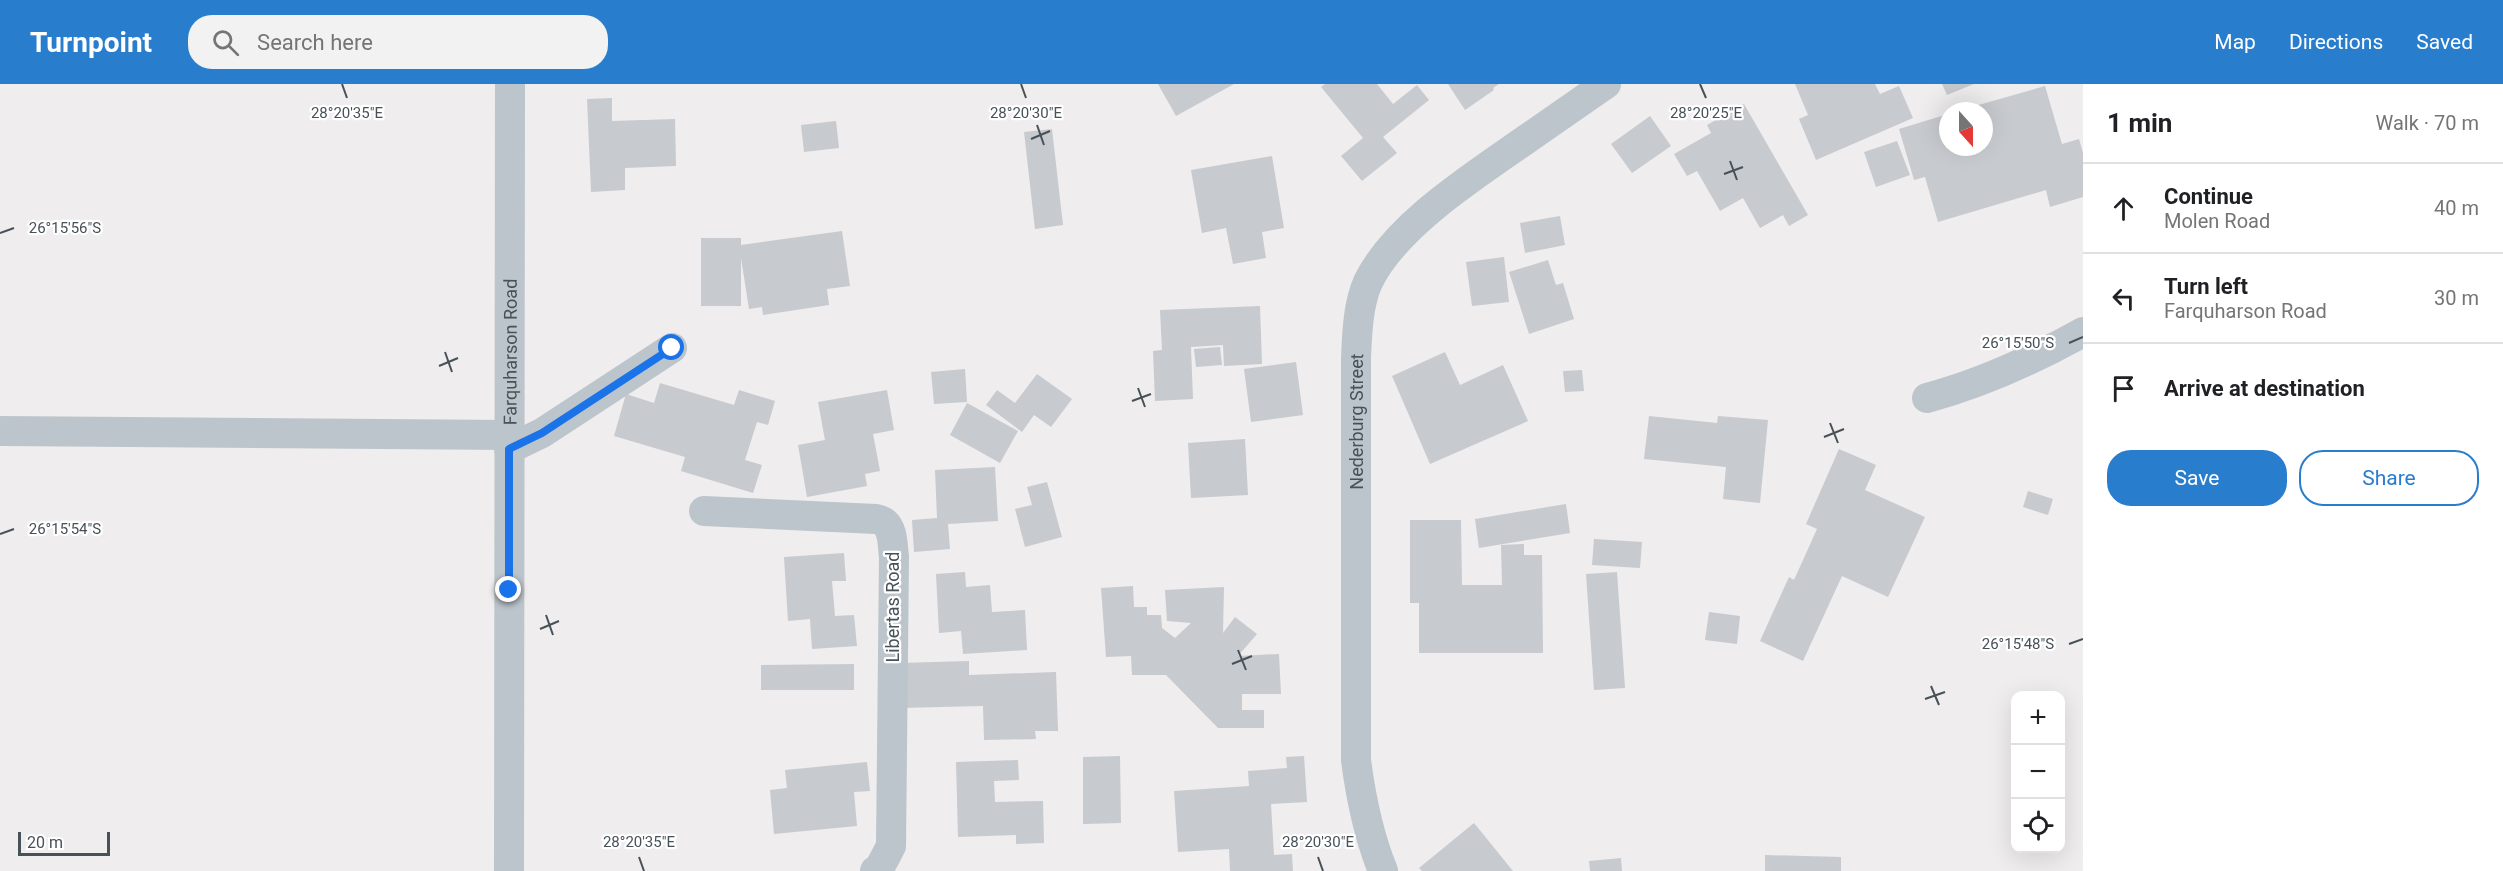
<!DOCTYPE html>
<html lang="en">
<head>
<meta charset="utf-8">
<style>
	:root { --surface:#fff; --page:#f2f2f2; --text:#202124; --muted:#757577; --line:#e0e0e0; --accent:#297dcd }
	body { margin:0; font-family:Roboto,sans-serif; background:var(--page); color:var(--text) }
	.controls { position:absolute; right:18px; bottom:18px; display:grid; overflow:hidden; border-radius:12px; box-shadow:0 6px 24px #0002 }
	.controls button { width:54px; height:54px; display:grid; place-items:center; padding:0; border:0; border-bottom:2px solid var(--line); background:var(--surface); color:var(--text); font:30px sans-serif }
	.compass { position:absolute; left:1939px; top:18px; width:54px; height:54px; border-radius:50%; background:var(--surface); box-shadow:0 6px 24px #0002; rotate:159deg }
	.scale { position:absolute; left:18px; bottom:15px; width:92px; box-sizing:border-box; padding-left:6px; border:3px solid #475158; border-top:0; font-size:16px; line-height:21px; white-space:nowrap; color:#475158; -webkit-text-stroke:4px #fff; paint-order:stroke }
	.stop { position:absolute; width:18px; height:18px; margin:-14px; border:4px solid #1a73e8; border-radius:50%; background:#fff }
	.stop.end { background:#1a73e8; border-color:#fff; box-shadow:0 2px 6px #0008 }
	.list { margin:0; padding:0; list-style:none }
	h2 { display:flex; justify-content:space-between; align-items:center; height:78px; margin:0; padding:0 24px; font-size:26px }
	h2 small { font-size:20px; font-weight:400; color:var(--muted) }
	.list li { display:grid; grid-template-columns:39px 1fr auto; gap:18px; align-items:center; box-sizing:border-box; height:90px; padding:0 24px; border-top:2px solid var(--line) }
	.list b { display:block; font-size:22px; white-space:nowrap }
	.list p { margin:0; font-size:20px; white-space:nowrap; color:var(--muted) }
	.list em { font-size:20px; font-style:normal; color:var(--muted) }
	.actions { display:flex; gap:12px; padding:18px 24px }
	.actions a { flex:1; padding:14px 0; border:2px solid var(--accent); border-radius:24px; text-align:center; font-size:21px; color:var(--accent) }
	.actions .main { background:var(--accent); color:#fff }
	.icon { flex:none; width:33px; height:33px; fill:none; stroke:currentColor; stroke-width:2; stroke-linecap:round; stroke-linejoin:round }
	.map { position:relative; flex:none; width:2083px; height:787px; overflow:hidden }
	header { display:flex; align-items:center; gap:36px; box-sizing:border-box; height:84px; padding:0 30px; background:var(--accent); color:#fff }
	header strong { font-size:28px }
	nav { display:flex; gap:33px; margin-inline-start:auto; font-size:21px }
	.search { width:420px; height:54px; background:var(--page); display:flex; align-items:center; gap:15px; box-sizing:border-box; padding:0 21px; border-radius:24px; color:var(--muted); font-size:22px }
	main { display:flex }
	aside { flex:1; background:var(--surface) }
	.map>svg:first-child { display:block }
</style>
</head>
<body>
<header>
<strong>Turnpoint</strong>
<div class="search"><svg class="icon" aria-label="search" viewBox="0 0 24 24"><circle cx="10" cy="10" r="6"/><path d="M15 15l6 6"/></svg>Search here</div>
<nav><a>Map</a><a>Directions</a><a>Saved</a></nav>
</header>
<main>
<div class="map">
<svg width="2083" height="787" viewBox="0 0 2083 787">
	<rect width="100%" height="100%" fill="#efeded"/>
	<path fill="#c7cacf" d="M1158 0H1234L1176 32Z
		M1325 0H1377L1393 20 1417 1 1429 16 1383 53 1397 69 1362 97 1341 72 1363 54 1321 3Z
		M1448 0H1499L1493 4 1494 6 1465 26Z
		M1795 0H1875L1880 10 1899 2 1913 34 1816 76 1799 35 1808 31Z
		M1942 0H1974L1947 11Z
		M2045 2 2062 60 2079 55 2083 69V113L2050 123 2046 106 1938 138 1925 93 1914 96 1899 45 1948 30V63H1984V27L1961 26Z
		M612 14V37L675 35 676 82 625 84V106L591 108 587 15Z
		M1744 20 1808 131 1789 142 1783 131 1760 144 1743 114 1720 127 1697 87 1687 92 1674 70 1711 49 1707 41Z
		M1650 32 1671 62 1632 89 1611 60Z
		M836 37 839 64 804 68 801 41Z
		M1052 45 1063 141 1035 145 1024 48Z
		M1897 57 1910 91 1876 103 1864 68Z
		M1272 72 1284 144 1262 148 1266 174 1233 180 1226 144 1202 149 1191 86Z
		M1560 132 1565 161 1525 169 1520 139Z
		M842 147 850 202 827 205 829 221 763 231 762 223 749 225 741 174V222H701V154H741V161Z
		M1504 173 1509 218 1472 222 1466 178Z
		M1548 176 1556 201 1563 199 1574 235 1529 250 1509 188Z
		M1260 222 1262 280 1224 282 1223 261 1191 263 1193 315 1155 317 1153 267 1162 266 1160 226Z
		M1220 263 1222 281 1196 283 1194 265Z
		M1445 268 1460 301 1503 281 1528 337 1430 380 1392 292Z
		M1296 278 1303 331 1251 338 1244 285Z
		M965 285 967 318 934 320 931 288Z
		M1582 286 1584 307 1565 308 1563 287Z
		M1037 290 1072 315 1051 343 1034 331 1022 348 986 321 997 306 1015 319Z
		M660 299 734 321 739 306 775 317 768 341 757 338 745 376 762 381 753 409 681 387 685 373 614 352 626 310 654 319Z
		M887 306 894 346 873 350 880 387 865 390 867 402 807 413 798 361 825 356 818 318Z
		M967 319 1018 347 1000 379 950 351Z
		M1649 332 1717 339 1718 332 1768 336 1760 419 1723 415 1726 383 1644 375Z
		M1245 355 1248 411 1191 414 1188 359Z
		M1839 365 1876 381 1865 406 1925 433 1888 513 1842 492 1803 577 1760 557 1789 493 1794 496 1817 445 1806 440Z
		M995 383 998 437 948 440 950 465 914 468 912 436 937 434 935 386Z
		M1047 398 1062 453 1025 463 1015 425 1032 421 1027 403Z
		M2028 407 2053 415 2048 431 2023 423Z
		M1566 420 1570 449 1479 464 1475 435Z
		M1410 436H1461L1462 501H1502L1501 461 1524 460V471H1542L1543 569H1419V519H1410Z
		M1594 455 1642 458 1640 484 1592 481Z
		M844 469 846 497H832L835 532 854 531 857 562 812 565 810 535 788 537 784 473Z
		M965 488 966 503 990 501 992 528 1025 526 1027 566 963 570 961 547 939 549 936 490Z
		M1617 488 1625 604 1594 606 1586 490Z
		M1133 502 1134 523H1147V531H1161L1162 544 1175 554 1191 539 1167 537 1165 506 1224 503 1223 549 1235 533 1257 550 1238 572 1279 570 1281 610H1242V626H1264V644H1218L1166 591H1132L1131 572 1106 573 1101 504Z
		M1709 528 1740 532 1737 560 1705 556Z
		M969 577V591L1056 588 1058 647H1035L1036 655 984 656 983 622 900 624 899 579Z
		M854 580V606H761V581Z
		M1120 672 1121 739 1083 740V673Z
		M1304 672 1307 718 1271 720 1274 771 1292 770 1293 787H1230L1229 765 1178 768 1174 707 1249 702 1248 687 1287 684 1286 673Z
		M1018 676 1019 696 994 697 995 718 1043 717 1044 759 1016 760V751L958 753 956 678Z
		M867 678 870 707 854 708 857 742 774 750 770 706 787 704 785 686Z
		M1474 739 1513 787H1422L1419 784Z
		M1765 771 1841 773V787H1765Z
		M1621 774 1622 787H1590L1589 777Z"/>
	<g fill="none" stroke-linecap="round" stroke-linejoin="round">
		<g stroke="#bcc5cb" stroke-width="30">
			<path d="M1927 314C1983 299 2033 276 2083 248"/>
			<path d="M0 347 509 351"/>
			<path d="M509 365 542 349 672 264"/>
			<path d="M704 427 876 435C894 438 892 458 894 473L891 762 879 785 875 787"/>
			<path id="s1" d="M509 787 510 0"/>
			<path id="s2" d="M1383 787C1368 750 1361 715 1356 676V274C1357 250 1358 220 1368 198 1393 146 1462 100 1508 68 1541 45 1573 23 1606 0"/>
		</g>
	</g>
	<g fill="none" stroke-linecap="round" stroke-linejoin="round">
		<path stroke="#1a73e8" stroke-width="8" d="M509 506V365L542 349 672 264"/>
	</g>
	<path fill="none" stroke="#475158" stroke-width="2" d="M342 0 347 14M1021 0 1026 14M1700 0 1706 14M1037 41 1044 61M1031 55 1050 47M1730 77 1737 96M1724 90 1743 83M0 149 14 144M2069 259 2083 253M445 268 452 288M439 282 458 274M1138 304 1145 323M1132 317 1151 310M1830 339 1838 359M1824 353 1844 345M0 450 14 445M546 531 553 551M540 545 559 537M2069 560 2083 555M1238 566 1246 586M1232 580 1252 572M1931 602 1939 621M1925 615 1945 608M639 773 644 787M1318 773 1323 787"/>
	<g text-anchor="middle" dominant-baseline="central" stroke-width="4.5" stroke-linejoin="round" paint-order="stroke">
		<g font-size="18" fill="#475158" stroke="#fff">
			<text stroke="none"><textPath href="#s1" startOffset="519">Farquharson Road</textPath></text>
			<text stroke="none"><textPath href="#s2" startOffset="453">Nederburg Street</textPath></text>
			<text transform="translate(892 523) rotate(-90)">Libertas Road</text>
		</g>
	</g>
	<g font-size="15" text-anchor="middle" fill="#475158" stroke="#fff" stroke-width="4.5" stroke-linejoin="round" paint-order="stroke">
		<text x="1706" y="34">28°20'25"E</text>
		<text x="347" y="34">28°20'35"E</text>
		<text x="1026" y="34">28°20'30"E</text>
		<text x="65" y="149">26°15'56"S</text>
		<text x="2018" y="264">26°15'50"S</text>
		<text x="65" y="450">26°15'54"S</text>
		<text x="2018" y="565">26°15'48"S</text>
		<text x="639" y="763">28°20'35"E</text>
		<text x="1318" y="763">28°20'30"E</text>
	</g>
</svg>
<div class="controls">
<button>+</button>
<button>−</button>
<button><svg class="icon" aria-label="locate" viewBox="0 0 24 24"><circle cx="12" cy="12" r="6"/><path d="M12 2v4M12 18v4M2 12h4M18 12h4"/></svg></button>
</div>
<svg class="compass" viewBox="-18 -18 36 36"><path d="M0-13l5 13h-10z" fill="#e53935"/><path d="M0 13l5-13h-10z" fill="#757577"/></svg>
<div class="scale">20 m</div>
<div class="stop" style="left:672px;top:264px"></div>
<div class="stop end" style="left:509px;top:506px"></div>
</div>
<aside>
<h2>1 min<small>Walk · 70 m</small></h2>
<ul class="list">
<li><svg class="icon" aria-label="ahead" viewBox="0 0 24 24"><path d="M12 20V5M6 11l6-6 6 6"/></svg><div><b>Continue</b><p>Molen Road</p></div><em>40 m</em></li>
<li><svg class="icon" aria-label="left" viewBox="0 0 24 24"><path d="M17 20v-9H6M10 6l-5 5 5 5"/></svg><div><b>Turn left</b><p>Farquharson Road</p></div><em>30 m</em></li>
<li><svg class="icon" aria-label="arrive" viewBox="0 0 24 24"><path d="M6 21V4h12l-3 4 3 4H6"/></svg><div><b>Arrive at destination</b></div></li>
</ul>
<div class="actions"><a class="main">Save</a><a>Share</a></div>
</aside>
</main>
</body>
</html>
